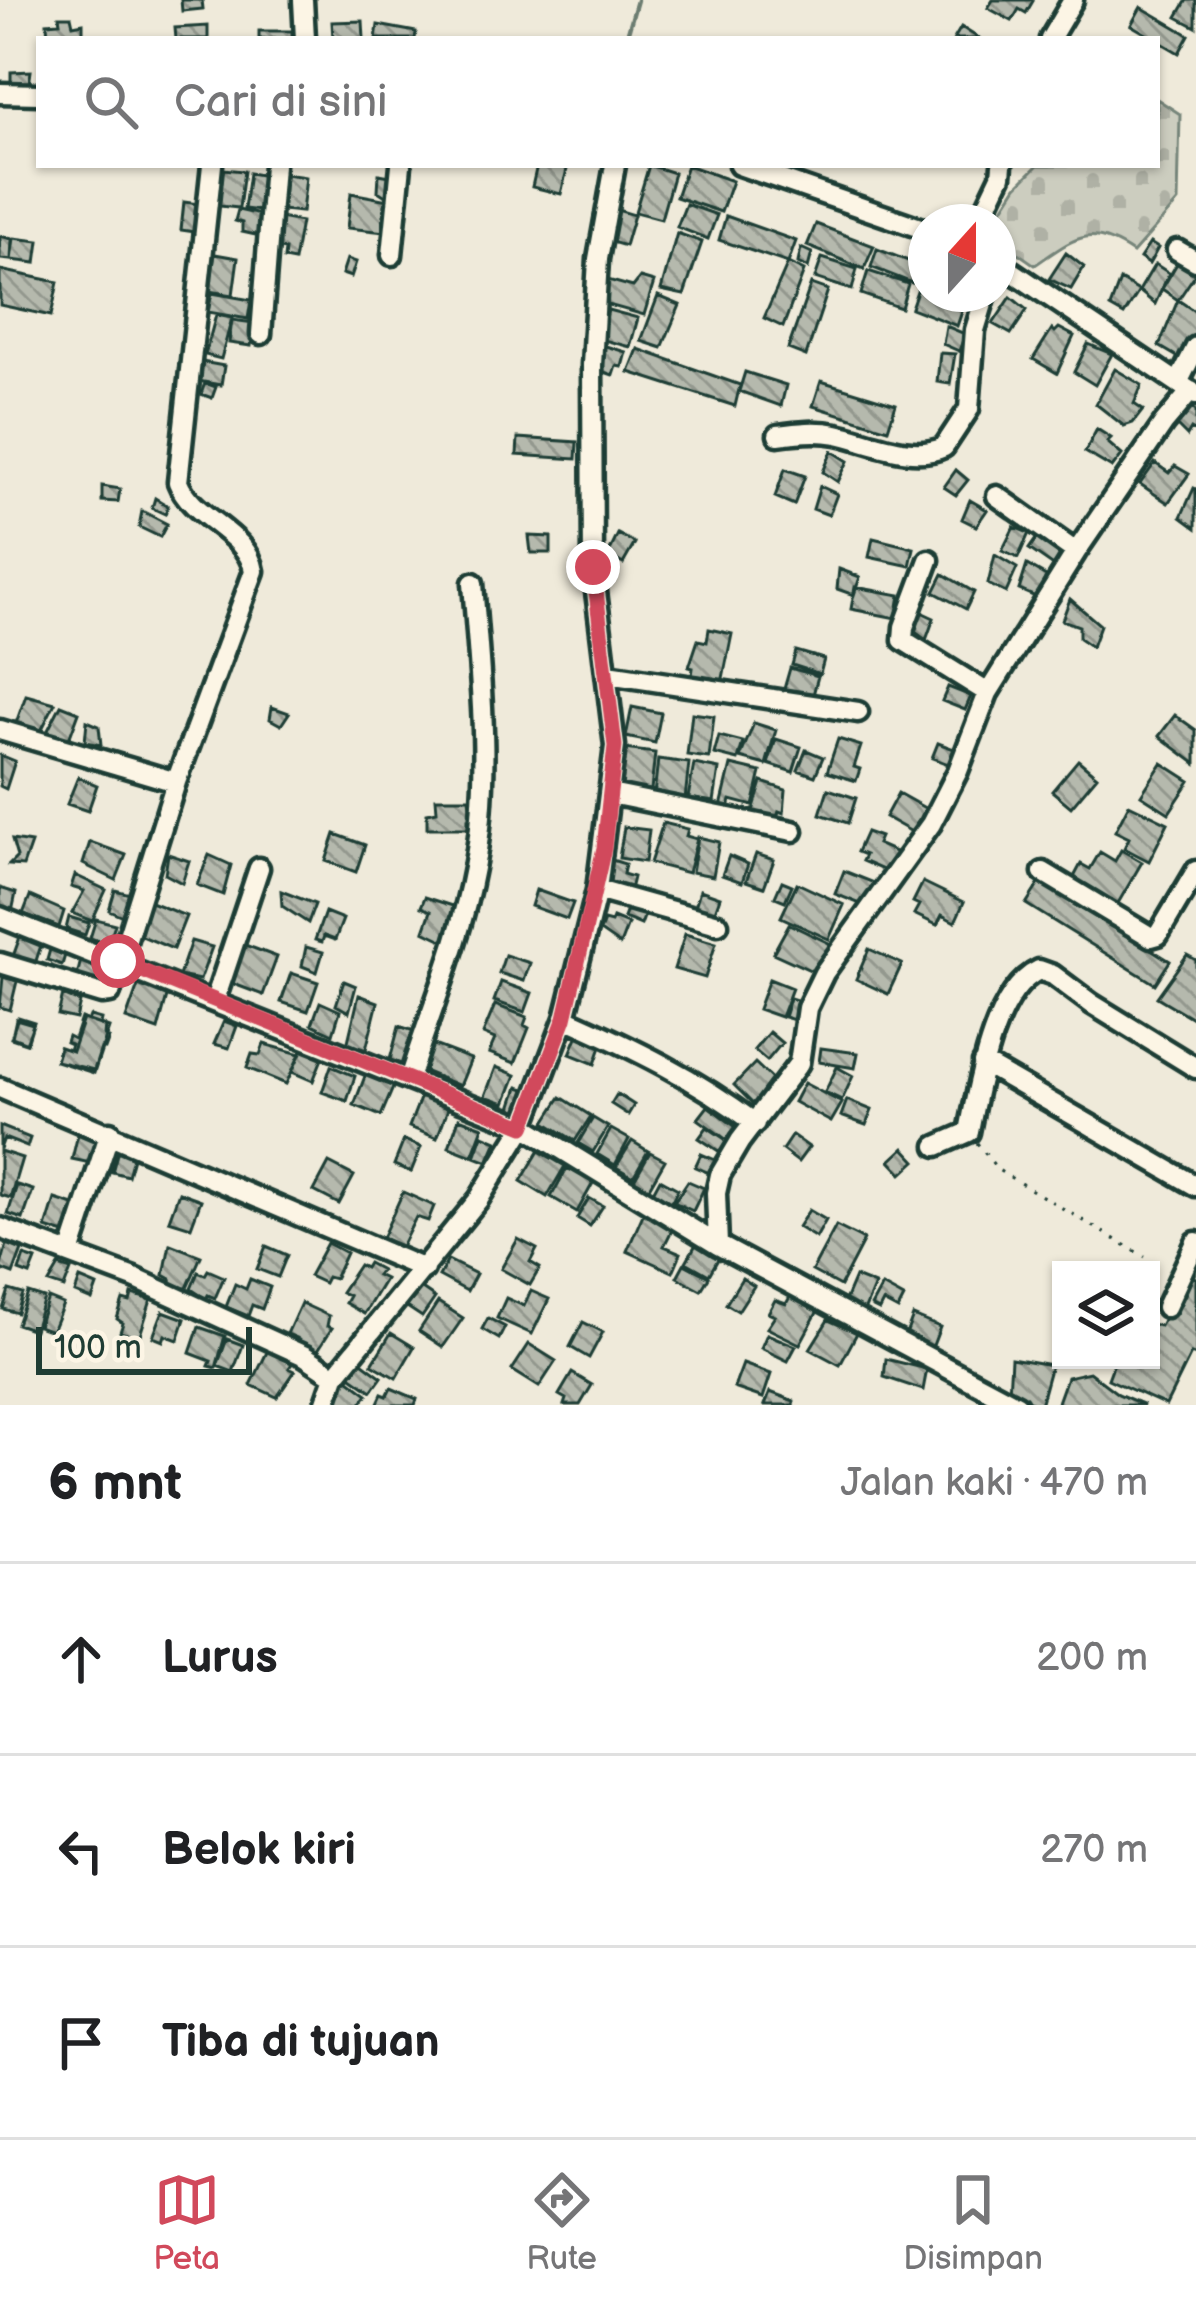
<!DOCTYPE html>
<html lang="id">
<head>
<meta charset="utf-8">
<style>
	:root { --surface:#fff; --page:#f6f6f6; --text:#202124; --muted:#757577; --line:#e0e0e0; --accent:#d1495b }
	body { margin:0; font-family:"Balsamiq Sans",sans-serif; background:var(--page); color:var(--text) }
	.controls { position:absolute; right:36px; bottom:36px; display:grid; overflow:hidden; border-radius:0px; box-shadow:0 3px 9px #0004 }
	.controls button { width:108px; height:108px; display:grid; place-items:center; padding:0; border:0; border-bottom:3px solid var(--line); background:var(--surface); color:var(--text); font:60px sans-serif }
	.compass { position:absolute; left:908px; top:204px; width:108px; height:108px; border-radius:50%; background:var(--surface); box-shadow:0 3px 9px #0004; rotate:21deg }
	.scale { position:absolute; left:36px; bottom:30px; width:216px; box-sizing:border-box; padding-left:12px; border:6px solid #1f3d34; border-top:0; font-size:33px; line-height:42px; white-space:nowrap; color:#1f3d34; -webkit-text-stroke:9px #fcf5e5; paint-order:stroke }
	.stop { position:absolute; width:36px; height:36px; margin:-27px; border:9px solid #d1495b; border-radius:50%; background:#fff }
	.stop.end { background:#d1495b; border-color:#fff; box-shadow:0 3px 12px #0008 }
	.list { margin:0; padding:0; list-style:none }
	h2 { display:flex; justify-content:space-between; align-items:center; height:156px; margin:0; padding:0 48px; font-size:51px }
	h2 small { font-size:39px; font-weight:400; color:var(--muted) }
	.list li { display:grid; grid-template-columns:78px 1fr auto; gap:36px; align-items:center; box-sizing:border-box; height:192px; padding:0 48px; border-top:3px solid var(--line) }
	.list b { display:block; font-size:45px; white-space:nowrap }
	.list em { font-size:39px; font-style:normal; color:var(--muted) }
	.icon { flex:none; width:66px; height:66px; fill:none; stroke:currentColor; stroke-width:2; stroke-linecap:round; stroke-linejoin:round }
	.map { position:relative; flex:none; width:1196px; height:1405px; overflow:hidden }
	.search { position:absolute; background:var(--surface); box-shadow:0 3px 9px #0004; left:36px; right:36px; top:36px; height:132px; display:flex; align-items:center; gap:30px; box-sizing:border-box; padding:0 42px; border-radius:0px; color:var(--muted); font-size:45px }
	.sheet { height:732px; background:var(--surface) }
	nav { display:flex; justify-content:space-around; align-items:center; box-sizing:border-box; height:168px; border-top:3px solid var(--line); background:var(--surface); font-size:33px; color:var(--muted) }
	nav a { display:grid; justify-items:center; gap:6px }
	nav .on { color:var(--accent) }
	.map>svg:first-child { display:block }
</style>
</head>
<body>
<div class="map">
<svg width="1196" height="1405" viewBox="0 0 1196 1405">
	<defs>
		<pattern id="cemetery-stones" width="16" height="16" patternUnits="userSpaceOnUse" patternTransform="scale(3)"><rect width="16" height="16" fill="#cccdbf"/><path d="M2 7V4a2 2 0 0 1 4 0v3zM10 15v-3a2 2 0 0 1 4 0v3z" fill="#afb1a5"/></pattern>
		<pattern id="building-back-hatch" width="6" height="6" patternUnits="userSpaceOnUse" patternTransform="scale(3)"><rect width="6" height="6" fill="#b5b9ad"/><path d="M-1 5l2 2M0 0l6 6M5-1l2 2" fill="none" stroke="#93988e"/></pattern>
	</defs>
	<rect width="100%" height="100%" fill="#efeada"/>
	<filter id="ink" filterUnits="userSpaceOnUse"><feTurbulence type="fractalNoise" baseFrequency=".00833" numOctaves="2"/><feDisplacementMap in="SourceGraphic" scale="24" xChannelSelector="R" yChannelSelector="G"/><feConvolveMatrix kernelMatrix="1 2 1 2 8 2 1 2 1" color-interpolation-filters="sRGB"/></filter>
	<g filter="url(#ink)">
		<path fill="url(#cemetery-stones)" stroke="#76857a" stroke-width="3" d="M1157 99 1180 114 1178 202 1133 253C1089 223 1075 238 1035 265L998 239V222H994L1017 186 1038 165H1157Z"/>
		<g fill="none" stroke-linecap="round" stroke-linejoin="round">
			<path stroke="#6c7d71" stroke-width="4.5" d="M626 39 637 0"/>
		</g>
		<path fill="url(#building-back-hatch)" stroke="#1f3d34" stroke-width="3" d="M181 0H202L203 9 182 11Z
			M993 0H1031L1033 1 1026 13 1019 9 1012 21 988 8Z
			M1187 0H1196V27L1177 17Z
			M1141 7 1189 35 1179 53 1131 25Z
			M59 16H71L73 25 83 23V39H48L47 23 60 22Z
			M363 21 364 39H333L332 22Z
			M378 25 416 32 415 39H376Z
			M208 26V39H176L175 28Z
			M961 27 980 39H954Z
			M259 31H292V39H259Z
			M31 71 29 85 11 86V72Z
			M537 165H568L561 194 532 187Z
			M649 165 674 173 661 219 635 212Z
			M687 165 732 181 721 212 676 197Z
			M223 169 244 171 239 208 219 206Z
			M249 173 267 176 261 211 244 209Z
			M285 174 306 177 302 212 281 210Z
			M379 174 396 177 393 201 378 191Z
			M351 193 393 201 386 232 347 228Z
			M184 202 206 205 202 233 181 230Z
			M686 204 717 215 708 239 677 227Z
			M614 209 634 215 625 246 605 240Z
			M238 210 265 216 260 236 242 232V223L235 221Z
			M726 216 796 241 788 263 719 240Z
			M280 218 301 222 294 261 284 259 285 250 275 248Z
			M816 224 874 246 864 269 807 246Z
			M677 233 702 242 684 295 661 290Z
			M0 236 12 239 11 260 0 259Z
			M14 238 39 241 36 263 11 260Z
			M1150 243 1158 248 1149 264 1140 258Z
			M801 248 812 253 808 268 798 263Z
			M877 249 919 265 912 283 871 267Z
			M1066 253 1084 267 1071 289 1049 279Z
			M215 254 238 258 233 295 209 291Z
			M822 258 857 269 852 290 815 278Z
			M347 259 356 262 351 277 342 274Z
			M1179 260 1196 273 1178 300 1162 289Z
			M788 263 804 271 783 327 764 318Z
			M1155 264 1169 273 1155 304 1139 291Z
			M0 270 58 282 51 316 0 305Z
			M868 271 908 284 901 308 861 294Z
			M640 278 654 282 644 315 601 303 608 280 633 287Z
			M1120 280 1139 291 1124 315 1110 307Z
			M811 284 828 290 806 356 788 349Z
			M919 285 926 287V294H947L966 300 957 326 911 308Z
			M212 293 251 300 248 319 208 312Z
			M658 296 680 305 662 348 641 341Z
			M1011 297 1027 310 1011 334 993 324Z
			M1178 300 1196 312V338L1181 359 1159 346Z
			M608 310 638 318 630 347 600 339Z
			M216 315 232 318 221 359 205 355Z
			M232 320 254 323 251 346 229 343Z
			M946 326 965 334 959 351 943 344Z
			M1059 328 1074 336 1057 373 1033 359 1052 329 1055 332Z
			M1088 344 1112 354 1095 385 1074 372Z
			M602 345 626 352 622 367 616 366 613 375 604 372Z
			M638 349 740 385 735 406 629 372Z
			M940 353 955 354 950 384 937 382Z
			M202 362 224 366 221 385 198 381Z
			M1115 369 1142 385 1134 404 1143 410 1133 423 1124 426 1096 404Z
			M745 372 786 385 781 406 739 391Z
			M821 381 896 404 888 429 813 406Z
			M205 383 216 387 212 398 201 394Z
			M1186 405 1196 411V432L1191 429 1187 436 1175 424Z
			M1097 429 1111 438 1107 442 1122 455 1112 468 1085 452Z
			M518 438 577 442 576 459 517 455Z
			M832 451 848 461 838 482 823 472Z
			M1155 463 1169 473 1175 466 1189 474 1168 503 1140 484Z
			M785 469 805 476 794 505 775 497Z
			M956 470 968 480 956 495 944 487Z
			M102 486 120 489 118 502 102 501Z
			M820 486 837 494 829 515 813 509Z
			M1194 488 1196 489V528L1181 517Z
			M155 498 168 506 165 514 152 508Z
			M970 500 987 510 976 526 962 519Z
			M142 511 167 524 160 537 139 527Z
			M1014 527 1029 533 1018 558 1002 551Z
			M1041 532 1069 550 1055 567 1029 549Z
			M618 534 635 543 623 564 608 555Z
			M529 536 551 537V553H531Z
			M873 538 914 548 910 566 869 557Z
			M995 555 1017 568 1006 593 988 584Z
			M1027 565 1046 576 1038 598 1019 590Z
			M839 569 860 577 854 595 837 589Z
			M943 574 974 592 966 609 934 592Z
			M855 587 900 595 896 618 851 609Z
			M1070 599 1100 625 1092 647 1079 638V626L1062 620Z
			M919 611 934 618 926 640 914 631Z
			M709 629 732 634 721 688 702 684 703 677 692 675 693 668 689 667 698 640 707 642Z
			M796 651 824 659 820 674 792 665Z
			M790 668 818 676 813 695 806 693 804 700 793 697 795 692 784 689Z
			M948 687 971 696 965 710 942 701Z
			M26 695 55 703 41 731 16 723Z
			M61 705 79 712 69 739 46 734Z
			M272 707 289 713 281 725 270 719Z
			M632 707 661 713 655 743 626 737Z
			M692 713 714 716 709 758 687 755Z
			M1175 715 1196 730V764L1159 736Z
			M87 721 99 726 101 745 85 742Z
			M754 723 776 730 766 765 740 758Z
			M719 736 743 742 738 760 714 754Z
			M776 739 801 747 793 772 768 764Z
			M838 739 861 746 854 767 860 769 856 781 827 772Z
			M938 743 957 750 951 765 932 758Z
			M624 749 655 753 650 799 619 795Z
			M806 750 823 757 815 776 798 770Z
			M0 755 15 761 6 789 0 786Z
			M658 759 689 763 685 799 654 795Z
			M1078 760 1097 776 1071 807 1052 791Z
			M1162 763 1190 781 1169 813 1141 795Z
			M694 764 719 769 714 802 688 798Z
			M731 765 761 772 753 806 731 800 727 817 719 815Z
			M78 777 97 785 88 811 67 804Z
			M762 782 786 790 784 813 779 811 776 821 752 814Z
			M828 789 856 798 848 823 820 814Z
			M898 793 932 812 919 836 885 817Z
			M436 798H469L470 806 475 805V819H468V828H427V813L437 811Z
			M1129 804 1168 823 1149 861 1124 848 1129 838 1115 831Z
			M663 823 688 829 686 836 697 839 688 873 650 863Z
			M624 827 649 830 645 862 619 858Z
			M866 832 880 837 877 844 900 854 892 874 862 861 865 855 857 852Z
			M335 834 365 845 356 872 326 861Z
			M698 837 719 842 713 876 692 872Z
			M12 840 31 843 23 866 9 865 17 857Z
			M90 842 126 855 116 880 83 864Z
			M1121 850 1142 862 1117 905 1073 879 1081 864 1090 869 1100 852 1115 861Z
			M168 854 189 861 182 883 165 874Z
			M756 854 774 860 764 887 746 881Z
			M209 855 231 865 223 895 197 885Z
			M729 856 748 864 742 882 722 875Z
			M612 860 625 864 623 874 633 877 630 890 606 884Z
			M844 871 877 884 868 907 835 894Z
			M75 875 106 890 92 921 72 913 84 891 71 887Z
			M1044 876 1055 883 1052 888 1170 961 1155 984 1026 904Z
			M782 881 792 885 785 901 775 897Z
			M923 882 964 902 955 922 942 915 937 925 914 914 919 905 913 902Z
			M797 883 844 905 829 939 781 917Z
			M0 888 16 893 12 912 0 907Z
			M115 890 134 895 127 918 109 910Z
			M536 890 573 903 567 919 531 906Z
			M700 890 720 897 713 917 694 910Z
			M281 891 315 904 308 923 282 906Z
			M30 896 64 911 59 927 23 914Z
			M425 897 459 908 447 942 424 931 431 911 421 907Z
			M143 899 186 916 173 949 132 932Z
			M628 907 645 914 641 925 624 918Z
			M325 912 343 919 335 940 324 936 322 942 315 940Z
			M69 917 89 923 85 935 66 929Z
			M613 918 628 924 620 945 600 931 604 921 611 923Z
			M96 919 115 924 108 944 90 938Z
			M789 924 835 946 819 974 773 953Z
			M23 929 44 936 34 967 12 959Z
			M685 934 716 943 705 978 674 969Z
			M191 941 212 947 200 980 179 976Z
			M245 945 277 957 263 995 231 983Z
			M51 946 66 952 62 965 47 960Z
			M306 947 323 952 317 972 302 966Z
			M869 949 902 964 888 994 856 979Z
			M83 952 112 963 107 987 77 976Z
			M505 955 530 963 524 981 499 973Z
			M1187 955 1196 960V1020L1157 997Z
			M291 973 318 982 308 1011 281 1002Z
			M3 977 17 981 10 1010 0 1007Z
			M769 979 792 988 781 1017 758 1009Z
			M344 981 356 986 349 1012 336 1005Z
			M501 982 532 993 525 1012 494 1001Z
			M139 983 168 993 158 1030 126 1019Z
			M63 995 80 1002 76 1019 58 1015Z
			M359 995 378 1002 366 1049 346 1050Z
			M790 998 806 1003 801 1022 784 1017Z
			M320 1002 340 1011 333 1034 312 1024Z
			M495 1005 527 1017 524 1025 529 1028 515 1063 489 1053 495 1039 483 1034Z
			M90 1016 101 1019 100 1024 105 1026 104 1036 109 1038 105 1049 101 1048 94 1070 56 1061 59 1047 69 1050 71 1044 66 1042 68 1036 74 1039 81 1018 88 1021Z
			M18 1017 34 1022 26 1043 11 1038Z
			M16 1019 33 1024 27 1043 12 1037Z
			M83 1019 109 1028 94 1073 56 1061 60 1047 72 1051Z
			M224 1021 237 1026 229 1048 214 1044Z
			M399 1026 417 1032 404 1067H388Z
			M579 1032 603 1041 595 1064 570 1054Z
			M769 1032 782 1043 767 1061 754 1050Z
			M264 1044 300 1054 286 1084 247 1068 252 1054 260 1055Z
			M431 1044 471 1059 460 1086 421 1070Z
			M303 1048 323 1056 313 1081 292 1072Z
			M821 1048 858 1053 855 1068 819 1062Z
			M755 1063 777 1084 755 1106 734 1085Z
			M331 1066 355 1076 347 1101 322 1092Z
			M496 1067 516 1075 505 1103 485 1096Z
			M837 1067 853 1076 842 1100 825 1092Z
			M367 1071 395 1083 381 1116 354 1105Z
			M804 1083 842 1103 831 1122 794 1102Z
			M518 1087 535 1092 527 1114 511 1108Z
			M617 1094 634 1105 628 1115 611 1104Z
			M421 1096 449 1106 437 1138 409 1127Z
			M561 1097 591 1116 575 1141 545 1122Z
			M847 1100 872 1110 866 1125 841 1116Z
			M708 1106 740 1130 731 1143 698 1119Z
			M459 1118 483 1127 472 1156 449 1147Z
			M593 1118 608 1127 593 1152 578 1143Z
			M0 1126 30 1138 27 1147 4 1138 0 1149Z
			M707 1127 731 1143 723 1154 699 1138Z
			M611 1129 629 1139 615 1165 597 1154Z
			M79 1130 102 1136 95 1164 72 1159Z
			M483 1135 497 1141 488 1162 475 1157Z
			M792 1135 809 1147 798 1162 782 1150Z
			M404 1140 421 1147 411 1172 394 1165Z
			M632 1141 648 1151 633 1177 616 1167Z
			M904 1148 916 1161 902 1174 890 1161Z
			M118 1150 134 1154 128 1176 112 1172Z
			M0 1151 22 1158 10 1198 0 1195Z
			M539 1151 565 1166 547 1197 521 1181Z
			M650 1152 665 1160 649 1188 634 1180Z
			M701 1154 720 1162 714 1175 695 1167Z
			M329 1163 354 1176 339 1204 314 1191Z
			M567 1168 593 1183 577 1212 551 1197Z
			M660 1179 678 1189 670 1204 652 1194Z
			M688 1181 704 1188 693 1211 674 1202Z
			M17 1185 33 1190 23 1219 8 1214Z
			M179 1192 201 1200 191 1227 169 1220Z
			M403 1192 434 1206 428 1221 416 1217 401 1247 382 1238Z
			M589 1198 603 1206 590 1226 577 1218Z
			M55 1199 80 1207 75 1223 69 1221 65 1234 46 1228Z
			M809 1210 826 1220 816 1238 798 1227Z
			M644 1212 674 1226 664 1246 681 1253 673 1272 627 1251Z
			M836 1226 864 1240 840 1286 812 1271Z
			M518 1239 537 1249 530 1262 540 1268 530 1285 501 1269Z
			M699 1239 722 1252 709 1275 686 1262Z
			M327 1243 346 1253 334 1279 327 1277 324 1283 309 1276Z
			M7 1244 22 1250 13 1274 0 1269Z
			M170 1244 201 1256 187 1288H172L171 1279 164 1275Z
			M266 1246 287 1255 278 1277 257 1269Z
			M24 1256 36 1260 30 1275 19 1271Z
			M448 1260 476 1274 467 1291 439 1276Z
			M368 1263 381 1270 377 1275 385 1279 364 1314 345 1303 349 1296 341 1292 359 1265 365 1268Z
			M684 1264 709 1277 701 1290 677 1277Z
			M59 1266 71 1270 64 1288 49 1283Z
			M208 1270 224 1277 215 1298 208 1295 206 1299 191 1289 198 1272 205 1275Z
			M1185 1274 1196 1278V1356L1191 1354 1166 1405 1108 1379 1115 1360H1151V1324L1160 1326Z
			M855 1277 875 1285 864 1311 844 1303Z
			M742 1278 754 1286 738 1311 726 1304Z
			M80 1279 97 1286 92 1300 75 1293Z
			M250 1279 270 1287 262 1309 252 1305 248 1316 226 1307 235 1284 246 1289Z
			M882 1286 904 1298 898 1310 883 1302 879 1310 871 1306Z
			M419 1287 435 1298 422 1317 407 1307Z
			M9 1290 23 1294 17 1313 3 1309Z
			M531 1291 549 1299 532 1334 497 1318 506 1298 524 1306Z
			M28 1293 44 1298 34 1330 17 1324Z
			M132 1294 151 1300 139 1338 120 1332 123 1323 117 1319 123 1300 130 1302Z
			M791 1295 819 1309 800 1344 767 1328 775 1316 768 1313 775 1300 786 1304Z
			M48 1298 63 1304 52 1331 38 1326Z
			M438 1302 463 1318 443 1347 419 1331Z
			M301 1303 329 1316 327 1326 332 1328 318 1350 295 1343 297 1338 287 1334Z
			M163 1311 185 1319 178 1340 165 1335 163 1341 153 1337Z
			M913 1316 940 1327 932 1348 905 1337Z
			M488 1318 505 1327 499 1339 482 1329Z
			M828 1320 857 1333 840 1365 810 1349Z
			M583 1322 603 1332 589 1358 570 1347Z
			M199 1327 225 1336 216 1368 209 1366 211 1361 190 1353Z
			M391 1333 414 1347 396 1378 372 1364Z
			M767 1334 796 1346 788 1361 761 1348Z
			M227 1339 243 1345 233 1372 217 1366Z
			M529 1344 556 1361 539 1387 512 1370Z
			M268 1350 293 1362 289 1368 295 1371 277 1397 251 1385Z
			M1011 1358 1051 1365 1040 1405 1009 1394Z
			M886 1359 927 1369 923 1390 884 1377Z
			M359 1360 382 1377 372 1391 349 1375Z
			M743 1364 771 1374 763 1398 734 1388Z
			M1089 1372 1118 1394 1144 1405H1057L1067 1377Z
			M572 1373 592 1385 580 1405H564L566 1399 559 1395Z
			M345 1377 368 1394 360 1405H345L335 1398Z
			M391 1388 417 1399 415 1405H377L382 1394 387 1396Z
			M770 1392 794 1401 793 1405H765Z"/>
		<g fill="none" stroke-linecap="round" stroke-linejoin="round">
			<g stroke="#1f3d34" stroke-width="27">
				<path id="minor" d="M303 0 305 39
					M1050 39 1073 0
					M0 93 39 94
					M739 165 926 230
					M979 222 1001 176 1002 165
					M1177 250 1196 261
					M392 255 401 165
					M998 262 1196 395
					M261 334 274 165
					M1178 383 1196 347
					M778 435C798 432 817 430 837 434 870 441 912 462 944 447L969 409 975 330 986 294
					M997 496 1076 552
					M929 560 904 627 903 640 988 693
					M608 674 858 712
					M0 730 176 782 110 993 102 994 0 963
					M176 782 254 571C248 532 192 519 178 482L212 165
					M610 794 793 831
					M1043 872 1151 937 1158 935 1196 871
					M597 890 718 924
					M0 917 524 1126 718 1245 1017 1405
					M215 1000 259 868
					M565 1018C633 1048 695 1078 755 1123
					M983 1063 1196 1186
					M409 1079C431 1010 461 939 474 868 492 774 480 677 473 583
					M0 1088 424 1269
					M937 1146 969 1132C978 1087 993 991 1039 970L1053 975 1092 1004 1196 1068
					M0 1228 134 1278 305 1356 335 1376
					M718 1245 716 1193 720 1175 740 1141 799 1063 807 1008 824 973 931 824 958 771 988 693 1076 552 1164 423 1191 391
					M70 1254 110 1132
					M1166 1307 1196 1242
					M325 1405 335 1376 479 1199 524 1126 565 1018 597 890 615 746 593 567 592 365 598 259 615 165"/>
			</g>
			<path stroke="#1f3d34" stroke-width="3" stroke-dasharray="3 9" stroke-linecap="butt" d="M977 1143 998 1170 1145 1257"/>
			<use href="#minor" stroke="#fcf5e5" stroke-width="18"/>
		</g>
	</g>
	<g fill="none" stroke-linecap="round" stroke-linejoin="round" filter="url(#ink)">
		<path stroke="#d1495b" stroke-width="15" d="M118 961 524 1126 565 1018 604 848 615 746 593 567"/>
	</g>
</svg>
<div class="controls">
<button><svg class="icon" aria-label="layers" viewBox="0 0 24 24"><path d="M12 4l9 5-9 5-9-5zM3 14l9 5 9-5"/></svg></button>
</div>
<svg class="compass" viewBox="-18 -18 36 36"><path d="M0-13l5 13h-10z" fill="#e53935"/><path d="M0 13l5-13h-10z" fill="#757577"/></svg>
<div class="scale">100 m</div>
<div class="stop" style="left:118px;top:961px"></div>
<div class="stop end" style="left:593px;top:567px"></div>
<div class="search"><svg class="icon" aria-label="search" viewBox="0 0 24 24"><circle cx="10" cy="10" r="6"/><path d="M15 15l6 6"/></svg>Cari di sini</div>
</div>
<section class="sheet">
<h2>6 mnt<small>Jalan kaki · 470 m</small></h2>
<ul class="list">
<li><svg class="icon" aria-label="ahead" viewBox="0 0 24 24"><path d="M12 20V5M6 11l6-6 6 6"/></svg><div><b>Lurus</b></div><em>200 m</em></li>
<li><svg class="icon" aria-label="left" viewBox="0 0 24 24"><path d="M17 20v-9H6M10 6l-5 5 5 5"/></svg><div><b>Belok kiri</b></div><em>270 m</em></li>
<li><svg class="icon" aria-label="arrive" viewBox="0 0 24 24"><path d="M6 21V4h12l-3 4 3 4H6"/></svg><div><b>Tiba di tujuan</b></div></li>
</ul>
</section>
<nav>
<a class="on"><svg class="icon" aria-label="map" viewBox="0 0 24 24"><path d="M3 6l6-2 6 2 6-2v14l-6 2-6-2-6 2zM9 4v14M15 6v14"/></svg>Peta</a>
<a><svg class="icon" aria-label="directions" viewBox="0 0 24 24"><path d="M12 3l9 9-9 9-9-9zM9 14v-3h6M13 9l2 2-2 2"/></svg>Rute</a>
<a><svg class="icon" aria-label="saved" viewBox="0 0 24 24"><path d="M7 4h10v16l-5-4-5 4z"/></svg>Disimpan</a>
</nav>
</body>
</html>
